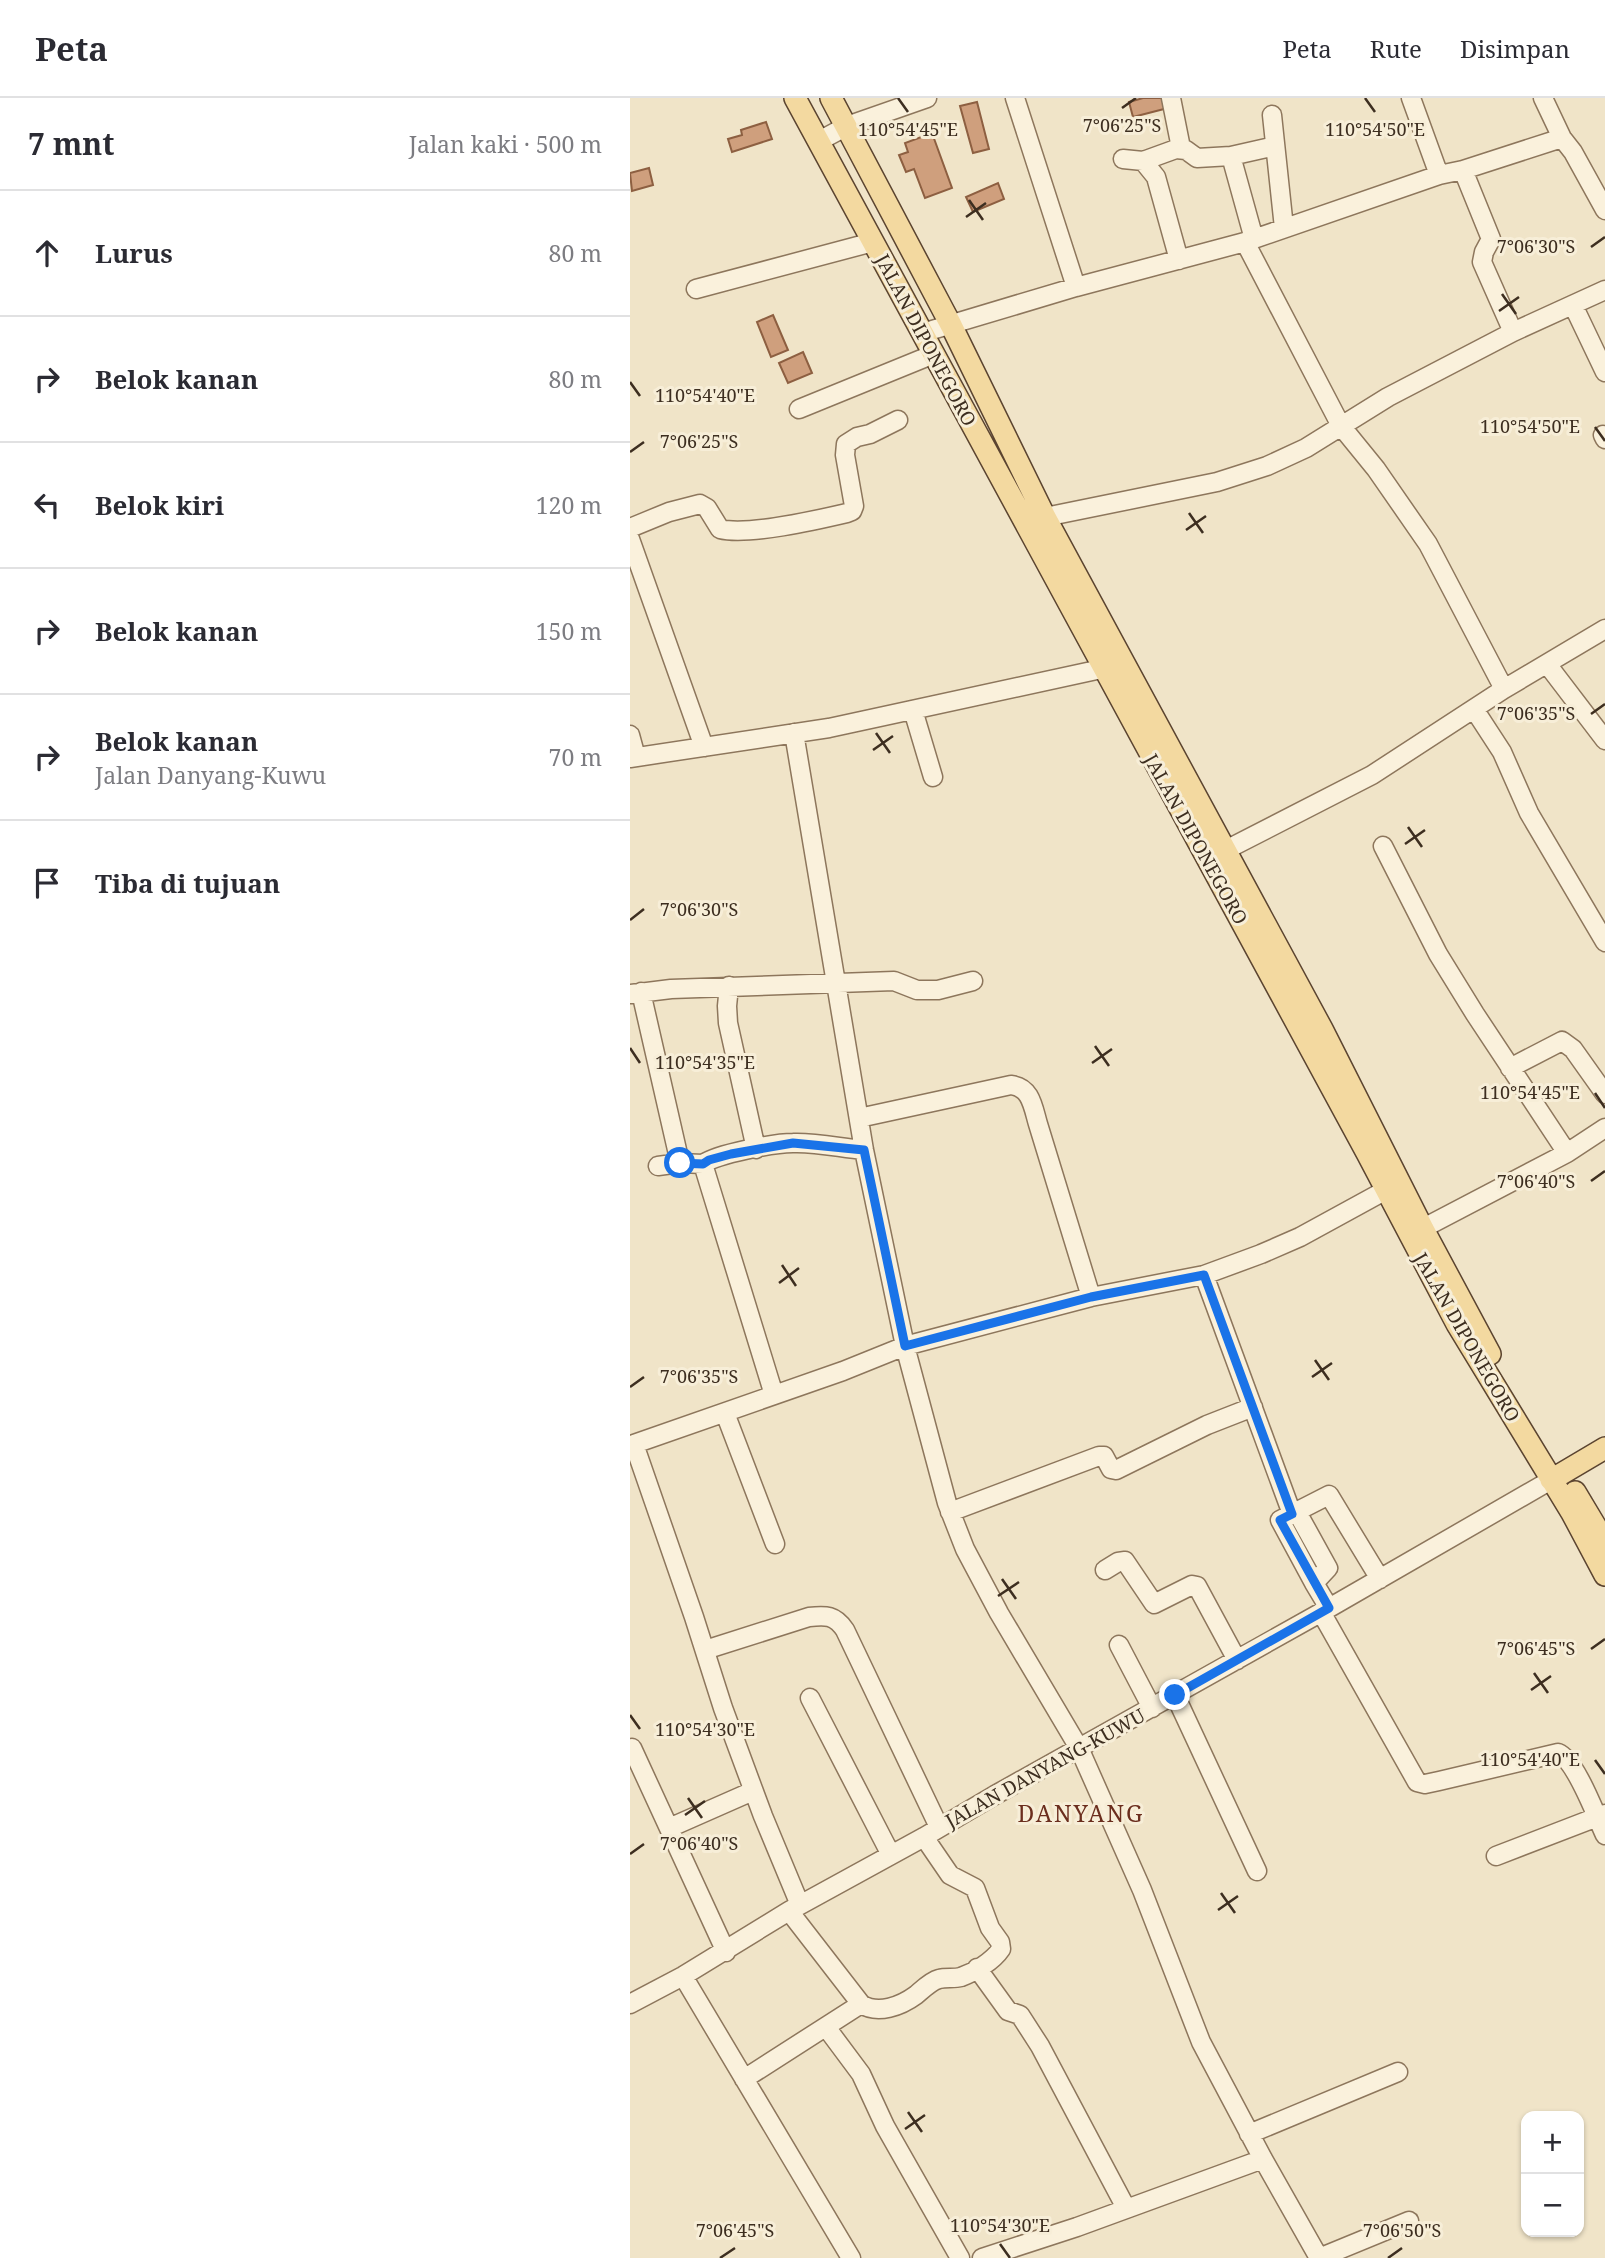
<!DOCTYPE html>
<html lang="id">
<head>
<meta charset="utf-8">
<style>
	:root { --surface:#fff; --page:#f2f2f3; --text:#2b2b33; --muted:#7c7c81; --line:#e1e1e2 }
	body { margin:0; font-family:"Noto Serif",serif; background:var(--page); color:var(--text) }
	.controls { position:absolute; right:21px; bottom:21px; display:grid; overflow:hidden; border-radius:14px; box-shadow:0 2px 5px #0004 }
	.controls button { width:63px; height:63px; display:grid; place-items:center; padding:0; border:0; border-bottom:2px solid var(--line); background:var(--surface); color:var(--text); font:35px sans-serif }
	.stop { position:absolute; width:21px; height:21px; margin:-16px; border:5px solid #1a73e8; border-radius:50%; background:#fff }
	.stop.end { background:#1a73e8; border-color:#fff; box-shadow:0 2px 7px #0008 }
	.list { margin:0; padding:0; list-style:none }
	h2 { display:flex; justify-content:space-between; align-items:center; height:91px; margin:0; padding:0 28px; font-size:30px }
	h2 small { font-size:23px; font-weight:400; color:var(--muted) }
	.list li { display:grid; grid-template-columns:46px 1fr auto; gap:21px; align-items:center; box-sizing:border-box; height:126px; padding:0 28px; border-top:2px solid var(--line) }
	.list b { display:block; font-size:26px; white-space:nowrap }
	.list p { margin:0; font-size:23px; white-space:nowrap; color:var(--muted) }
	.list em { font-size:23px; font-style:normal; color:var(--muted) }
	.icon { flex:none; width:38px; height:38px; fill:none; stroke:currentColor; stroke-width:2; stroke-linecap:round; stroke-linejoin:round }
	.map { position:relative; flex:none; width:975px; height:2160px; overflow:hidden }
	header { display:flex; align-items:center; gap:42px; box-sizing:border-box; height:98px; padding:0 35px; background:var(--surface); border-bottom:2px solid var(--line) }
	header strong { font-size:33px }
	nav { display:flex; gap:38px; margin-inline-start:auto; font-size:24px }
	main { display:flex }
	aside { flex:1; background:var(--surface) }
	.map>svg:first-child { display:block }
</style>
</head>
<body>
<header>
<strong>Peta</strong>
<nav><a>Peta</a><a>Rute</a><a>Disimpan</a></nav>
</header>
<main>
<aside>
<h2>7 mnt<small>Jalan kaki · 500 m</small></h2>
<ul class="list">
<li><svg class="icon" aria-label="ahead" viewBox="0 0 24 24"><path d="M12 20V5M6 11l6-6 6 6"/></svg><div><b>Lurus</b></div><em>80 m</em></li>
<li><svg class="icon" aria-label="right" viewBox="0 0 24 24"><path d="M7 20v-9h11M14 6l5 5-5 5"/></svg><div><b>Belok kanan</b></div><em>80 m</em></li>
<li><svg class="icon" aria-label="left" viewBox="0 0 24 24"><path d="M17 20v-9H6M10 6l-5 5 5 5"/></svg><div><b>Belok kiri</b></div><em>120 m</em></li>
<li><svg class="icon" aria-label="right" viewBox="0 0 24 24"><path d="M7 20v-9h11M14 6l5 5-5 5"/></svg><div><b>Belok kanan</b></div><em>150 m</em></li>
<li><svg class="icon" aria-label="right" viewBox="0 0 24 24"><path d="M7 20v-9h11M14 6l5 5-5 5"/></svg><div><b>Belok kanan</b><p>Jalan Danyang-Kuwu</p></div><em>70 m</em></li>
<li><svg class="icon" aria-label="arrive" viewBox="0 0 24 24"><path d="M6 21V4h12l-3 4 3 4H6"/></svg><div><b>Tiba di tujuan</b></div></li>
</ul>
</aside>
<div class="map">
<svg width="975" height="2160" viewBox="0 0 975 2160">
	<rect width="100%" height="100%" fill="#f0e4c8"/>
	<path fill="#cf9f7d" stroke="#8d5f41" stroke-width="2" d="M513 0H536L538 10 503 19 499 4Z
		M347 4 359 51 343 55 330 8Z
		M136 24 142 41 102 54 98 41 112 37 111 32Z
		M302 35 322 90 295 100 284 71 276 74 269 57 278 54 275 45Z
		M19 70 23 87 2 93 0 75Z
		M368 85 374 101 343 114 336 99Z
		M143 217 158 252 141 259 127 224Z
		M173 254 182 275 158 285 149 265Z"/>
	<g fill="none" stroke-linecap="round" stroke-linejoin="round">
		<g stroke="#8d765c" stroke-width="21">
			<path id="minor" d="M385 0 446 189
				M541 0 551 50
				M781 0 809 77
				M913 0 932 40
				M642 17 654 130
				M189 43 217 28 297 0
				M601 58 624 141
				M493 61 513 63 526 79 549 162
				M513 63 546 51 556 52 567 60 601 58 645 48
				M833 72 861 141 854 154 852 164 883 234
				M615 144 711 328 746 371 798 446 874 591
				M66 191 243 144
				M943 207 975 274
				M292 235 446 189 615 144 809 77 833 72 932 40 943 54 975 112
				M169 311 304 256
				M973 337 975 341
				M415 419 587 384 637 368 676 350 758 299 883 234 975 192
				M0 430 39 414 70 406 77 410 90 431C118 438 187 422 217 415L222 413 224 408 215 357 216 346 227 339 240 336 268 322
				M0 441 74 649
				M917 566 975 642
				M844 611 872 654 899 715 975 844
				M283 612 303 679
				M164 635 234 1052 275 1248 317 1405 335 1451 369 1515 449 1650 512 1792 571 1944 633 2061 689 2160
				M0 637 6 659
				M0 660 199 630 485 568
				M753 748 808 856 845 916 937 1055
				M584 758 742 677 874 591 975 531
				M99 888 97 908 98 925 126 1051
				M11 894 50 1065 73 1066
				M0 896 41 891 264 883 287 892H308L343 883
				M880 970 932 943 943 951 975 996
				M229 1020 381 987C401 989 403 1009 408 1026L461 1199
				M28 1068 50 1065
				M782 1136 937 1055 975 1030
				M574 1177 662 1416
				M144 1297 73 1066C87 1056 144 1045 163 1045 186 1044 211 1050 234 1052
				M95 1315 145 1446
				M320 1414 469 1358H474L481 1371 486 1372 577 1327 623 1309
				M667 1414 698 1470 684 1485 699 1510
				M475 1472 488 1464 495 1463 524 1506 562 1487 567 1488 607 1562
				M684 1485 650 1422 699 1397 750 1481
				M691 1514 787 1684 795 1686 809 1683 928 1655C946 1662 966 1718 975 1737
				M489 1547 522 1610
				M75 1552 179 1519C196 1517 205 1517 215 1532L309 1729
				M545 1597 627 1773
				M180 1600 261 1757
				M2 1650 96 1854
				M39 1730 123 1693
				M866 1758 975 1716
				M170 1807 133 1718 93 1610 64 1519 4 1346 213 1273 275 1248 461 1199 574 1177 631 1156 670 1139 756 1092
				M159 1813 231 1906C248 1917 271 1908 286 1897 293 1891 301 1883 309 1881 316 1879 324 1881 331 1879 345 1874 363 1863 371 1851L370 1844 360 1830 345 1790 320 1777 294 1739
				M347 1870 378 1913 390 1917 410 1948 496 2110
				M53 1878 221 2160
				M0 1906 53 1878 159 1813 294 1739 365 1697 699 1510 921 1382
				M196 1929 231 1976 255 2028 330 2160
				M114 1981 231 1906
				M619 2036 768 1974
				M352 2160 447 2129 633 2061
				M689 2160 779 2123"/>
		</g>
		<g stroke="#5b4430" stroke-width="24">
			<path id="major" d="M165 0 737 1055 827 1226 942 1415 975 1477
				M201 0 321 227 415 419 692 931 793 1131 860 1256
				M921 1382 975 1350
				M945 1394 975 1444"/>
		</g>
		<use href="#minor" stroke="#faf1dc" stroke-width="18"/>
		<use href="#major" stroke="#f3d9a0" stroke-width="21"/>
	</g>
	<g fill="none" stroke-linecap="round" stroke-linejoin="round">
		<path stroke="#1a73e8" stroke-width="9" d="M50 1065 73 1066 79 1062 101 1056 163 1045 234 1052 275 1248 461 1199 574 1177 662 1416 650 1422 699 1510 545 1597"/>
	</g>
	<path fill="none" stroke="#3d2e20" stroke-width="2.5" d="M268 0 278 14M735 0 745 14M492 10 506 0M339 102 353 122M336 119 356 105M961 149 975 139M872 196 886 216M869 213 889 199M0 284 10 298M965 329 975 343M0 354 14 344M559 415 573 435M556 432 576 418M961 616 975 606M246 635 260 655M243 652 263 638M778 729 792 749M775 746 795 732M0 822 14 811M465 948 479 968M0 950 10 965M462 965 482 951M965 995 975 1010M961 1083 975 1073M152 1167 166 1188M149 1185 169 1170M685 1262 699 1282M682 1279 702 1265M0 1289 14 1279M372 1481 386 1501M368 1498 389 1484M961 1551 975 1541M904 1575 918 1595M901 1592 921 1578M0 1617 10 1631M965 1662 975 1676M58 1700 72 1720M55 1717 75 1703M0 1756 14 1746M591 1795 605 1815M588 1812 608 1798M278 2014 292 2034M275 2031 295 2017M370 2146 380 2160M90 2160 105 2150M758 2160 772 2150"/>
	<g text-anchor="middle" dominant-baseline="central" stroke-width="6" stroke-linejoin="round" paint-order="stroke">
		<g font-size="19" fill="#3d2e20" stroke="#f7eed8">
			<text transform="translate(296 242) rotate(62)">JALAN DIPONEGORO</text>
			<text transform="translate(566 741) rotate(61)">JALAN DIPONEGORO</text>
			<text transform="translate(837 1239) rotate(60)">JALAN DIPONEGORO</text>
			<text transform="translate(415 1670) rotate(-29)">JALAN DANYANG-KUWU</text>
		</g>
		<g font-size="23" letter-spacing="2" fill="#6b2e1e" stroke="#f7eed8">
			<text x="451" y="1715">DANYANG</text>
		</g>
	</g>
	<g font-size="18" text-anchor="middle" fill="#3d2e20" stroke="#f7eed8" stroke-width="6" stroke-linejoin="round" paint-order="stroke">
		<text x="492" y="34">7°06'25"S</text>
		<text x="745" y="38">110°54'50"E</text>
		<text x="278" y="38">110°54'45"E</text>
		<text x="906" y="155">7°06'30"S</text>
		<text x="75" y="304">110°54'40"E</text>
		<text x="900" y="335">110°54'50"E</text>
		<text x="69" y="350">7°06'25"S</text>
		<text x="906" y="622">7°06'35"S</text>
		<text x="69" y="818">7°06'30"S</text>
		<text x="75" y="971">110°54'35"E</text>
		<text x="900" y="1001">110°54'45"E</text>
		<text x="906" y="1090">7°06'40"S</text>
		<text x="69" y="1285">7°06'35"S</text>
		<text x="906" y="1557">7°06'45"S</text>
		<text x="75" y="1638">110°54'30"E</text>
		<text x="900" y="1668">110°54'40"E</text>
		<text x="69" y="1752">7°06'40"S</text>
		<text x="370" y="2134">110°54'30"E</text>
		<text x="105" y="2139">7°06'45"S</text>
		<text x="772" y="2139">7°06'50"S</text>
	</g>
</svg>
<div class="controls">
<button>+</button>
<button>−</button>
</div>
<div class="stop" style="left:50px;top:1065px"></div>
<div class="stop end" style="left:545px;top:1597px"></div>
</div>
</main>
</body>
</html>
